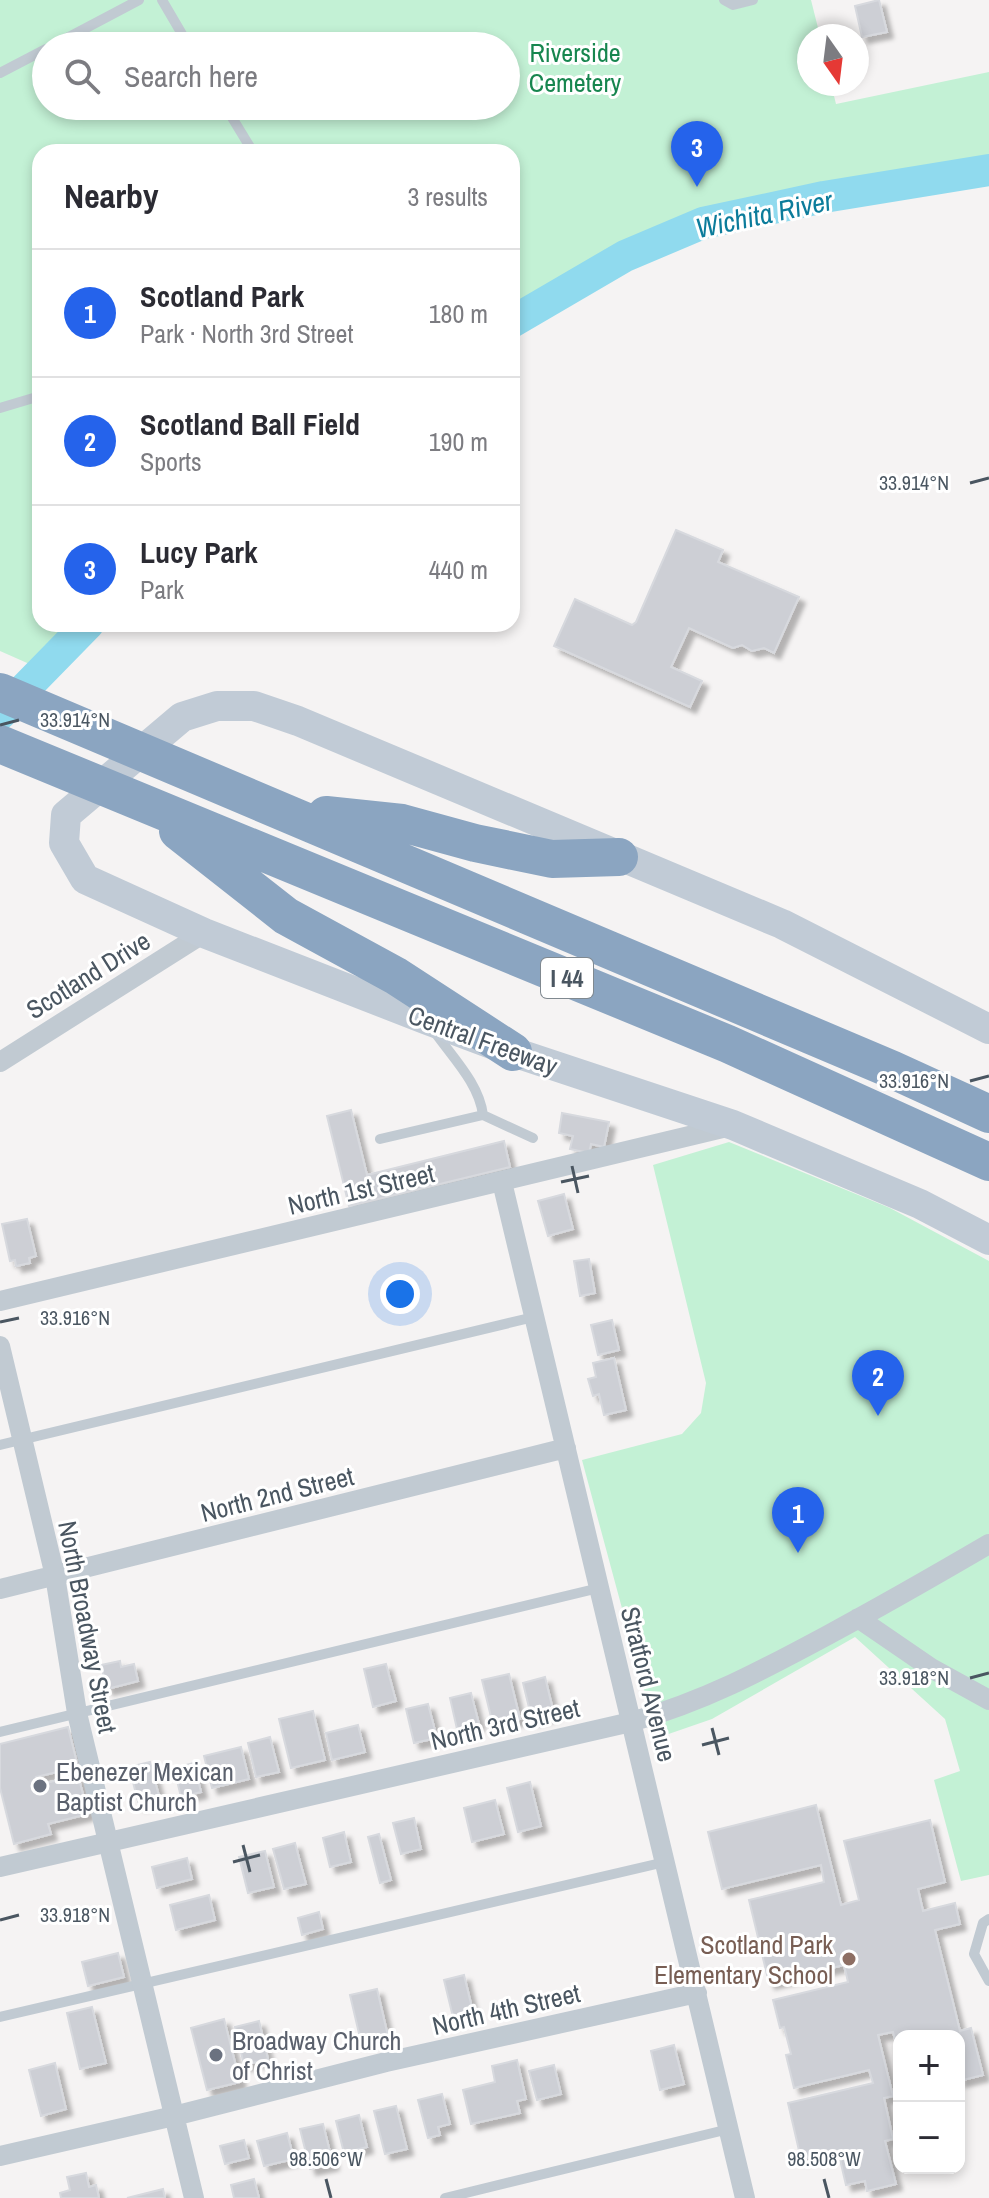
<!DOCTYPE html>
<html lang="en">
<head>
<meta charset="utf-8">
<style>
	:root { --surface:#fff; --page:#f2f2f3; --text:#2b2b33; --muted:#7c7c81; --line:#e1e1e2; --accent:#2563eb }
	body { margin:0; font-family:"Archivo Narrow",sans-serif; background:var(--page); color:var(--text) }
	.controls { position:absolute; right:24px; bottom:24px; display:grid; overflow:hidden; border-radius:16px; box-shadow:0 4px 12px #0003 }
	.controls button { width:72px; height:72px; display:grid; place-items:center; padding:0; border:0; border-bottom:2px solid var(--line); background:var(--surface); color:var(--text); font:40px sans-serif }
	.compass { position:absolute; left:797px; top:24px; width:72px; height:72px; border-radius:50%; background:var(--surface); box-shadow:0 4px 12px #0003; rotate:166deg }
	.you { position:absolute; left:400px; top:1294px; width:28px; height:28px; margin:-20px; border:6px solid #fff; border-radius:50%; background:#1a73e8; box-shadow:0 0 0 12px #1a73e833 }
	.badge { display:grid; place-items:center; width:52px; height:52px; border-radius:50%; background:var(--accent); color:#fff; font-size:26px; font-weight:700 }
	.pin { position:absolute; translate:-50% -66px; filter:drop-shadow(0 2px 4px #0008) }
	.pin::after { content:''; position:absolute; top:42px; width:28px; height:24px; background:inherit; clip-path:polygon(0 0,100% 0,50% 100%) }
	.list { margin:0; padding:0; list-style:none }
	h2 { display:flex; justify-content:space-between; align-items:center; height:104px; margin:0; padding:0 32px; font-size:34px }
	h2 small { font-size:26px; font-weight:400; color:var(--muted) }
	.list li { display:grid; grid-template-columns:52px 1fr auto; gap:24px; align-items:center; box-sizing:border-box; height:128px; padding:0 32px; border-top:2px solid var(--line) }
	.list b { display:block; font-size:30px; white-space:nowrap }
	.list p { margin:0; font-size:26px; white-space:nowrap; color:var(--muted) }
	.list em { font-size:26px; font-style:normal; color:var(--muted) }
	.icon { flex:none; width:44px; height:44px; fill:none; stroke:currentColor; stroke-width:2; stroke-linecap:round; stroke-linejoin:round }
	.map { position:relative; flex:none; width:989px; height:2198px; overflow:hidden }
	.search { position:absolute; background:var(--surface); box-shadow:0 4px 12px #0003; left:32px; top:32px; width:488px; height:88px; display:flex; align-items:center; gap:20px; box-sizing:border-box; padding:0 28px; border-radius:44px; color:var(--muted); font-size:30px }
	.panel { position:absolute; background:var(--surface); box-shadow:0 4px 12px #0003; left:32px; top:144px; width:488px; height:488px; border-radius:24px }
	.map>svg:first-child { display:block }
</style>
</head>
<body>
<div class="map">
<svg width="989" height="2198" viewBox="0 0 989 2198">
	<defs>
		<filter id="shadow"><feDropShadow dx="6" dy="6" stdDeviation="2" flood-color="#0004"/></filter>
	</defs>
	<rect width="100%" height="100%" fill="#f5f3f3"/>
	<path fill="#c3f1d5" fill-rule="evenodd" d="M0 0H811L820 36H809V84H831L836 104 989 72V170L824 197 703 223 625 256 512 322V152H40V624H88L43 670 0 651ZM46 46H506V106H46Z
		M729 1142 890 1208 989 1261V1875L961 1881 934 1780 960 1771 945 1719 855 1637 712 1719 657 1738 582 1460 682 1434 701 1413 706 1383 653 1165Z"/>
	<g fill="none" stroke-linecap="round" stroke-linejoin="round">
		<path stroke="#90daee" stroke-width="32" d="M512 322 625 256 703 223 824 197 989 170
			M0 714 88 624"/>
	</g>
	<path fill="#cdcfd5" stroke="#d7d9de" stroke-width="2" filter="url(#shadow)" d="M879 0 887 32 862 37 855 6Z
		M676 530 723 550 718 562 799 597 774 653 764 648 752 651 742 645 733 648 689 628 671 667 702 681 690 707 554 646 575 599 632 625 636 622Z
		M351 1110 367 1175 504 1141 510 1167 349 1206 327 1116Z
		M562 1113 609 1122 604 1147 591 1144 589 1153 570 1149 573 1136 559 1133Z
		M564 1194 573 1229 548 1236 538 1201Z
		M27 1219 36 1256 29 1258 30 1263 16 1266 15 1260 10 1261 2 1224Z
		M589 1259 595 1293 580 1296 574 1261Z
		M612 1320 619 1350 598 1355 591 1325Z
		M614 1358 626 1410 604 1415 599 1394 593 1396 588 1379 596 1377 593 1363Z
		M120 1661 121 1667 134 1664 138 1681 107 1689 101 1665Z
		M386 1664 396 1701 373 1707 364 1669Z
		M509 1674 520 1719 493 1725 482 1680Z
		M545 1677 554 1714 532 1720 523 1683Z
		M471 1693 479 1724 457 1729 450 1698Z
		M428 1704 437 1738 414 1743 406 1709Z
		M313 1711 325 1760 291 1768 279 1719Z
		M358 1725 365 1752 332 1760 326 1733Z
		M68 1727 78 1767 36 1777 38 1785 78 1775 88 1814 48 1824 51 1834 14 1844 0 1788V1744Z
		M270 1737 279 1772 256 1777 248 1743Z
		M241 1747 249 1779 212 1788 204 1756Z
		M150 1762 160 1800 139 1805 129 1767Z
		M194 1763 201 1792 181 1797 174 1768Z
		M530 1782 541 1826 518 1832 507 1788Z
		M495 1800 504 1834 472 1842 464 1808Z
		M816 1805 841 1905 859 1900 844 1841 930 1820 945 1882 918 1889 923 1911 955 1903 960 1924 935 1930 960 2031 971 2028 983 2075 959 2081V2036H899V2055L893 2032 878 2035 893 2096 884 2098 893 2139 885 2141 896 2184 867 2191 865 2181 846 2185 838 2151 801 2159 788 2103 873 2083 869 2070 794 2088 786 2055 791 2054 784 2027 780 2028 773 2000 848 1982 844 1965 769 1983 749 1900 824 1882 821 1865 722 1889 708 1832Z
		M414 1818 421 1849 401 1854 393 1823Z
		M344 1832 351 1862 330 1867 323 1838Z
		M379 1834 391 1880 380 1883 368 1837Z
		M295 1843 306 1884 284 1889 273 1849Z
		M265 1851 274 1887 248 1893 239 1857Z
		M187 1858 192 1879 157 1888 152 1867Z
		M209 1895 215 1920 176 1930 170 1905Z
		M319 1912 323 1929 302 1935 298 1918Z
		M118 1953 124 1977 88 1986 82 1962Z
		M464 1975 473 2012 453 2017 444 1980Z
		M377 1989 388 2036 361 2042 350 1995Z
		M92 2007 106 2063 80 2069 67 2013Z
		M224 2019 240 2082 207 2090 191 2028Z
		M259 2021 268 2059 244 2065 235 2027Z
		M674 2045 684 2084 660 2090 651 2051Z
		M517 2060 526 2099 517 2101 520 2113 471 2124 463 2090 495 2082 492 2066Z
		M55 2063 66 2109 41 2116 29 2070Z
		M554 2065 561 2094 537 2100 529 2071Z
		M442 2094 450 2124 438 2127 440 2135 428 2138 418 2100Z
		M396 2106 407 2149 385 2154 374 2111Z
		M359 2115 367 2147 344 2153 336 2121Z
		M323 2124 333 2164 310 2169 300 2129Z
		M287 2133 294 2159 264 2166 257 2141Z
		M244 2140 249 2158 225 2164 220 2146Z
		M86 2173 89 2187 96 2185 99 2198H61L60 2193 70 2190 67 2177Z
		M254 2179 259 2198H234L231 2185Z
		M163 2189 165 2198H127Z"/>
	<g fill="none" stroke-linecap="round" stroke-linejoin="round">
		<path stroke="#c1cad2" stroke-width="10" d="M162 0 189 46
			M724 0 733 5 753 0
			M52 46 139 0
			M0 73 46 49
			M225 106 253 152
			M0 408 40 396
			M483 1115 533 1138
			M380 1139 483 1115C479 1083 452 1057 434 1031
			M0 1445 534 1317
			M0 1732 599 1588
			M989 1919 983 1923 974 1954 989 1981
			M0 2017 665 1862
			M445 2198 729 2129"/>
		<path stroke="#c1cad2" stroke-width="20" d="M0 1062 204 933
			M502 1182 745 2198
			M0 1301 731 1126
			M0 1346 55 1576 77 1713 194 2198
			M0 1589 566 1448
			M858 1618 931 1668 989 1700
			M0 1867 631 1722C705 1701 761 1671 828 1635 882 1606 936 1575 989 1544
			M0 2156 174 2116 386 2062 697 1993"/>
		<path stroke="#c1cbd6" stroke-width="30" d="M989 1029 782 924 298 721 254 706H217L182 717 66 815 64 843 85 879 204 933 425 1019 513 1052 733 1125 920 1204 989 1240"/>
		<path stroke="#8ba5c1" stroke-width="38" d="M0 692 893 1070 989 1114
			M0 744 728 1044 989 1162
			M326 815 402 823 475 843 552 859 619 857
			M178 831 286 916 396 976 513 1052"/>
	</g>
	<path fill="none" stroke="#4a5661" stroke-width="3" d="M970 483 989 478M0 725 19 720M970 1081 989 1076M572 1166 578 1193M561 1182 589 1176M0 1322 19 1318M970 1678 989 1673M712 1728 719 1755M702 1745 729 1738M243 1845 250 1872M233 1862 260 1855M0 1920 19 1915M326 2179 331 2198M824 2179 829 2198"/>
	<g fill="#6b7280" stroke="#fff" stroke-width="3">
		<circle cx="40" cy="1786" r="8"/>
		<circle cx="216" cy="2055" r="8"/>
	</g>
	<circle fill="#8d6e63" stroke="#fff" stroke-width="3" cx="849" cy="1959" r="8"/>
	<g text-anchor="middle" dominant-baseline="central" stroke-width="6" stroke-linejoin="round" paint-order="stroke">
		<rect fill="#fff" stroke="#808990" stroke-width="2" x="541" y="958" width="52" height="40" rx="6"/>
		<g font-size="24" font-weight="bold" fill="#4a5661">
			<text x="567" y="978">I 44</text>
		</g>
		<g font-size="26" fill="#17864f" stroke="#fff">
			<text x="575" y="52">Riverside<tspan x="575" dy="30">Cemetery</tspan></text>
		</g>
		<g font-size="26" fill="#4a5661" stroke="#fff">
			<text transform="translate(88 975) rotate(-32)">Scotland Drive</text>
			<text transform="translate(483 1040) rotate(20)">Central Freeway</text>
			<text transform="translate(361 1189) rotate(-13)">North 1st Street</text>
			<text transform="translate(277 1494) rotate(-14)">North 2nd Street</text>
			<text transform="translate(88 1627) rotate(79)">North Broadway Street</text>
			<text transform="translate(649 1684) rotate(76)">Stratford Avenue</text>
			<text transform="translate(505 1724) rotate(-13)">North 3rd Street</text>
			<text transform="translate(506 2009) rotate(-13)">North 4th Street</text>
		</g>
		<g font-size="26" fill="#5b616d" stroke="#fff" text-anchor="start">
			<text x="56" y="1771">Ebenezer Mexican<tspan x="56" dy="30">Baptist Church</tspan></text>
			<text x="232" y="2040">Broadway Church<tspan x="232" dy="30">of Christ</tspan></text>
		</g>
		<g font-size="26" fill="#785e54" stroke="#fff" text-anchor="end">
			<text x="833" y="1944">Scotland Park<tspan x="833" dy="30">Elementary School</tspan></text>
		</g>
		<g font-size="28" font-style="italic" fill="#0c7c9b" stroke="#fff">
			<text transform="translate(764 214) rotate(-12)">Wichita River</text>
		</g>
	</g>
	<g font-size="20" text-anchor="middle" fill="#4a5661" stroke="#fff" stroke-width="6" stroke-linejoin="round" paint-order="stroke">
		<text x="914" y="490">33.914°N</text>
		<text x="75" y="727">33.914°N</text>
		<text x="914" y="1088">33.916°N</text>
		<text x="75" y="1325">33.916°N</text>
		<text x="914" y="1685">33.918°N</text>
		<text x="75" y="1922">33.918°N</text>
		<text x="326" y="2166">98.506°W</text>
		<text x="824" y="2166">98.508°W</text>
	</g>
</svg>
<div class="controls">
<button>+</button>
<button>−</button>
</div>
<svg class="compass" viewBox="-18 -18 36 36"><path d="M0-13l5 13h-10z" fill="#e53935"/><path d="M0 13l5-13h-10z" fill="#7c7c81"/></svg>
<div class="you"></div>
<div class="pin badge" style="left:798px;top:1553px">1</div>
<div class="pin badge" style="left:878px;top:1416px">2</div>
<div class="pin badge" style="left:697px;top:187px">3</div>
<div class="search"><svg class="icon" aria-label="search" viewBox="0 0 24 24"><circle cx="10" cy="10" r="6"/><path d="M15 15l6 6"/></svg>Search here</div>
<section class="panel">
<h2>Nearby<small>3 results</small></h2>
<ul class="list">
<li><span class="badge">1</span><div><b>Scotland Park</b><p>Park · North 3rd Street</p></div><em>180 m</em></li>
<li><span class="badge">2</span><div><b>Scotland Ball Field</b><p>Sports</p></div><em>190 m</em></li>
<li><span class="badge">3</span><div><b>Lucy Park</b><p>Park</p></div><em>440 m</em></li>
</ul>
</section>
</div>
</body>
</html>
